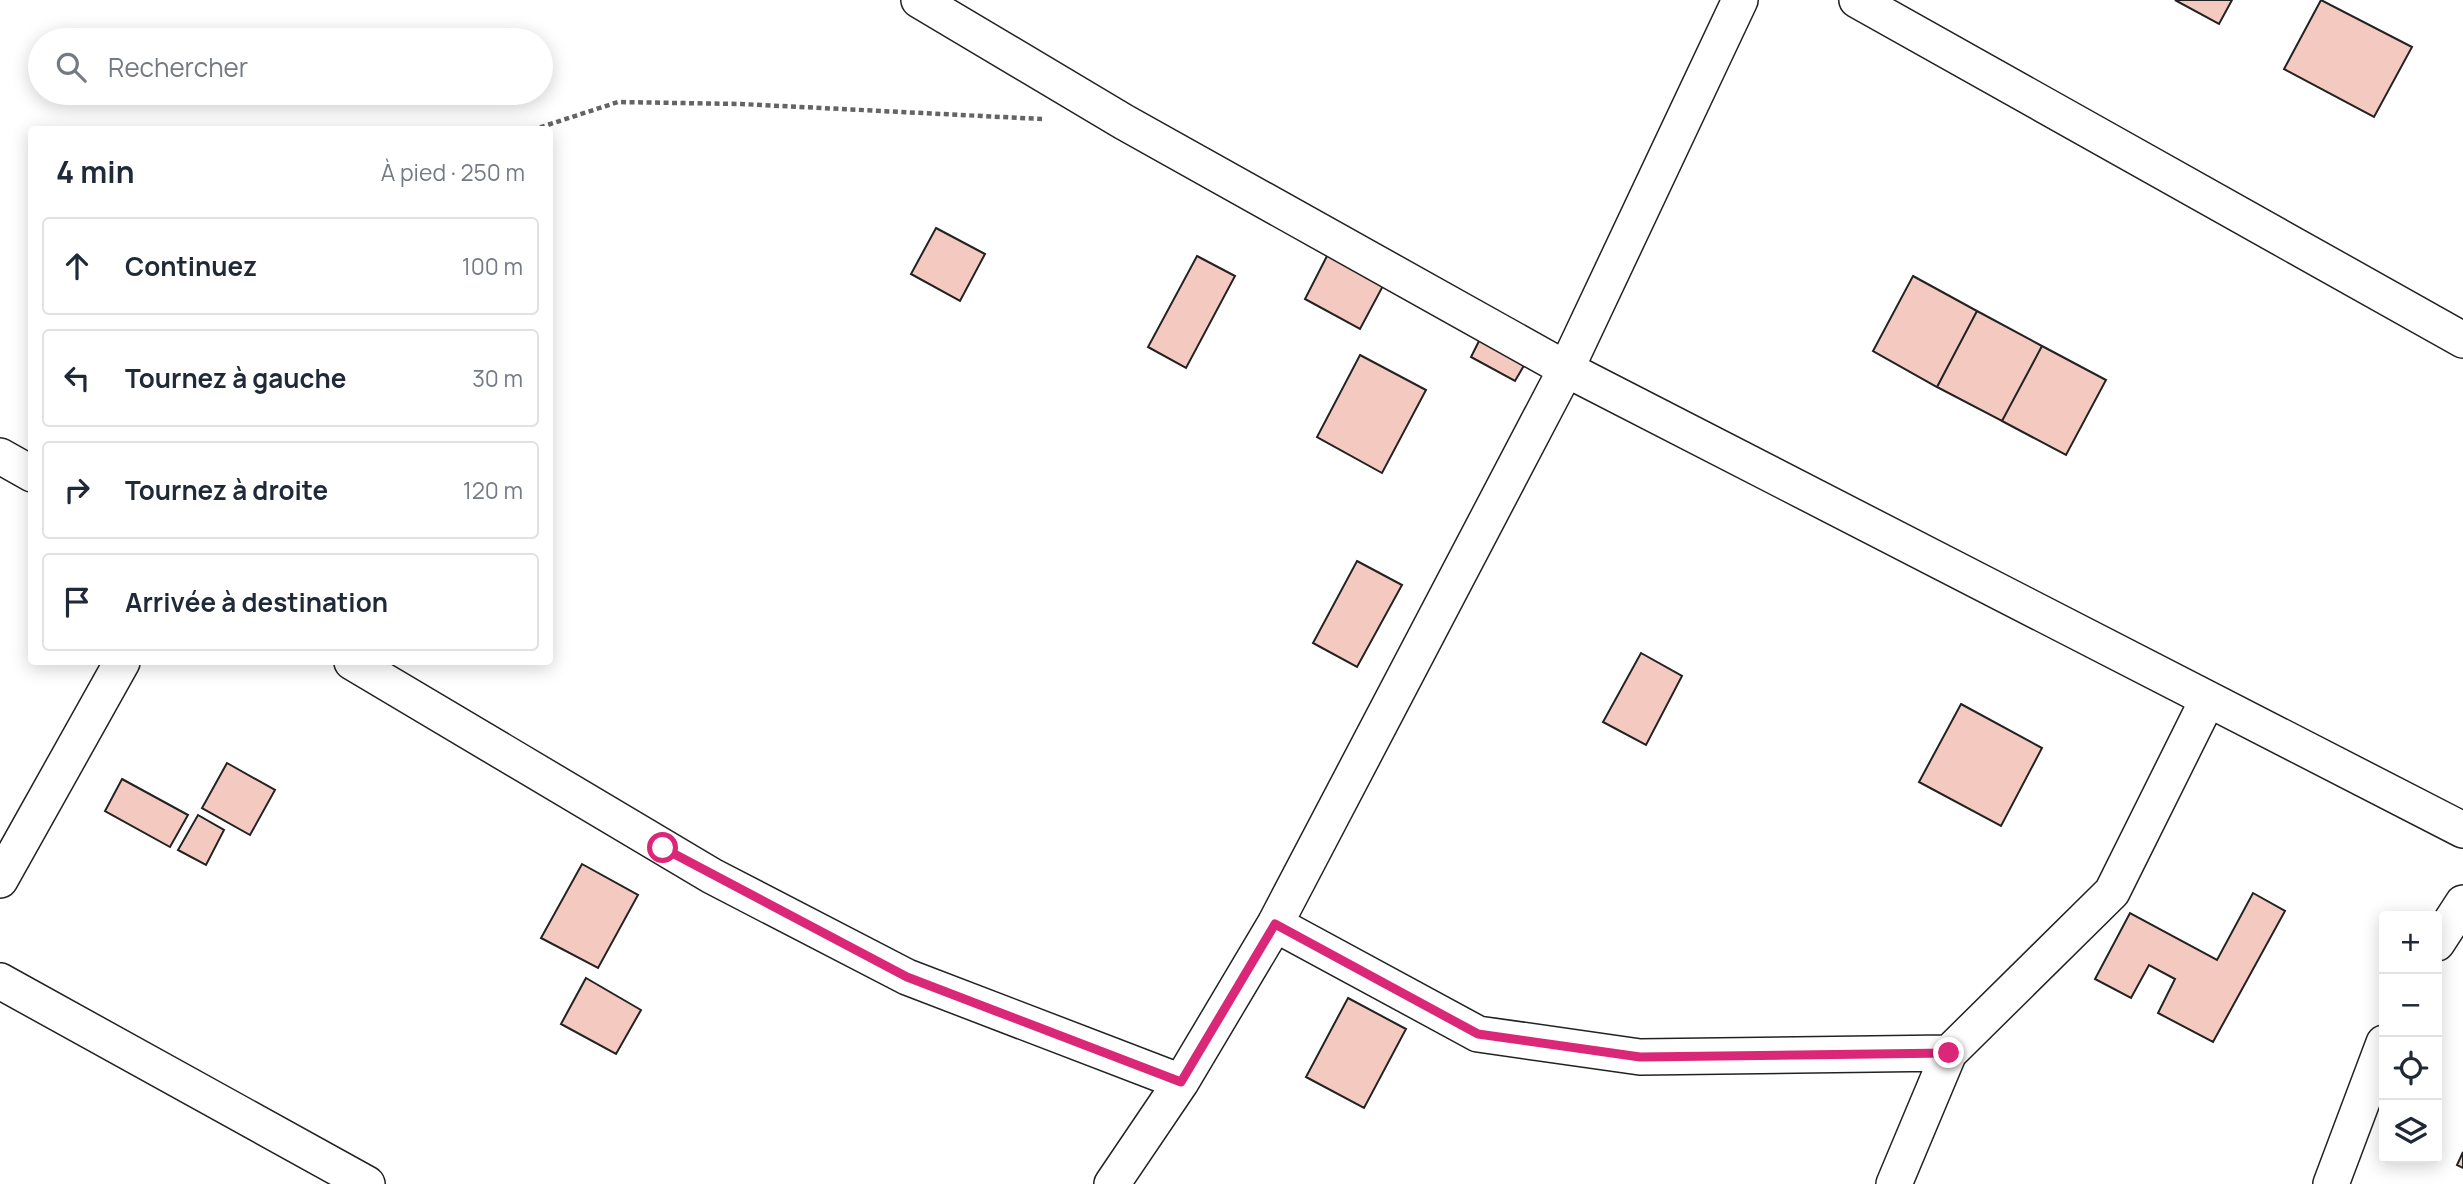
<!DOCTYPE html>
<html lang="fr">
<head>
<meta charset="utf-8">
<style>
	:root { --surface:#fff; --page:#f6f6f7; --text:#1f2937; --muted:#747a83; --line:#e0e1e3 }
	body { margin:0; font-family:Manrope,sans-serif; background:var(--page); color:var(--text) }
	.controls { position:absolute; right:21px; bottom:21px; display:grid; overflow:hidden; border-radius:7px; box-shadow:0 4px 18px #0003 }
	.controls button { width:63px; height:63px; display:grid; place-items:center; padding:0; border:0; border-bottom:2px solid var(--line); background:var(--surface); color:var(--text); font:35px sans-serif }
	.stop { position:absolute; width:21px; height:21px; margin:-16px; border:5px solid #db2777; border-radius:50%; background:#fff }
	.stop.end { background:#db2777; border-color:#fff; box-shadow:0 2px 7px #0008 }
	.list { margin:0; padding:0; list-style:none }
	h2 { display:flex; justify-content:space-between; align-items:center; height:91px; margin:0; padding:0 28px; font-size:30px }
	h2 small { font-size:23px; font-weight:400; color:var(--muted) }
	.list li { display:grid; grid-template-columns:46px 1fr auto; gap:21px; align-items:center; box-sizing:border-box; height:98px; margin:0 14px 14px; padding:0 14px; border:2px solid var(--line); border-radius:7px }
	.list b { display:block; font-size:26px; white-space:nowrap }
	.list em { font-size:23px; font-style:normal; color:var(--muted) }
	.icon { flex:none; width:38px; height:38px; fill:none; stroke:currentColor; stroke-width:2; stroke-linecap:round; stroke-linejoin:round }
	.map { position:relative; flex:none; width:2463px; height:1184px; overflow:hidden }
	.search { position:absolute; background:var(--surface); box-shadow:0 4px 18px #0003; left:28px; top:28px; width:525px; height:77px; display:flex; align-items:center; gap:18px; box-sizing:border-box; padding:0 24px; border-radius:38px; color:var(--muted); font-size:26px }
	.panel { position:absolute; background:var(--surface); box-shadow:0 4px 18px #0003; left:28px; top:126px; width:525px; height:539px; border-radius:7px }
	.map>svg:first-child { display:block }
</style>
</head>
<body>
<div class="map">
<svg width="2463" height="1184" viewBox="0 0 2463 1184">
	<rect width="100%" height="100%" fill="#fff"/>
	<path fill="#f3c9c0" stroke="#222" stroke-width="2" d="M2175 0H2232L2219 24Z
		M2321 0 2412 47 2374 117 2284 69Z
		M936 228 985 254 960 301 911 274Z
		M1328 254 1384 284 1360 329 1305 299Z
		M1197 256 1235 276 1186 368 1148 347Z
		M1913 276 1977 311 1937 387 1873 351Z
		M1977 311 2042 346 2002 421 1937 387Z
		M1481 337 1526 362 1515 381 1471 357Z
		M2042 346 2106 380 2066 455 2002 421Z
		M1360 355 1426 390 1382 473 1317 437Z
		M1357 561 1402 585 1357 667 1313 643Z
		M1641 653 1682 676 1646 745 1603 722Z
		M1961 704 2042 748 2001 826 1919 782Z
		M227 763 275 790 250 835 202 808Z
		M122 779 188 815 170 847 105 811Z
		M198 815 224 830 206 865 178 850Z
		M582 864 638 895 598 968 541 938Z
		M2253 893 2285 911 2213 1042 2158 1013 2175 979 2149 965 2131 998 2095 979 2130 913 2217 960Z
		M586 978 641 1010 616 1054 561 1024Z
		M1348 998 1406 1029 1364 1108 1306 1077Z
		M2463 1152V1168L2457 1165Z"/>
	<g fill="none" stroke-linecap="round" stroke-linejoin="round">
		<g stroke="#222" stroke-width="38">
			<path id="street" d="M919 0 1124 122 1566 369 2463 830
				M1857 0 2463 340
				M0 456 32 474
				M352 662 712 876 907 977 1181 1082
				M0 880 122 662
				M1275 924 1478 1034 1640 1057 1949 1053
				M2437 943 2463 903
				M0 981 367 1184
				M1112 1184 1181 1082 1275 924 1566 369 1740 0
				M1894 1184 1949 1053 2112 892 2208 699
				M2331 1184 2384 1043"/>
		</g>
		<path stroke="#646464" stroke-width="4.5" stroke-dasharray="5 3.5" stroke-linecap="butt" d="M532 130 618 102 741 104 1042 119"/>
		<use href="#street" stroke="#fff" stroke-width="35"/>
	</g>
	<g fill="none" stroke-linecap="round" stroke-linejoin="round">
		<path stroke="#db2777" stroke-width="9" d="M663 848 907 977 1181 1082 1275 924 1478 1034 1640 1057 1949 1053"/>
	</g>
</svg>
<div class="controls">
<button>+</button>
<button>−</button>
<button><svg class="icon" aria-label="locate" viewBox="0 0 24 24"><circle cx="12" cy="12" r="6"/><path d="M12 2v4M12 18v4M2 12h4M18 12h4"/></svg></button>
<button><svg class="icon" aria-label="layers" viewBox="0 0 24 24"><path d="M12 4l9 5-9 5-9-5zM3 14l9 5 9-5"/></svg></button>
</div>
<div class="stop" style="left:663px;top:848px"></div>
<div class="stop end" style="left:1949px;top:1053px"></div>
<div class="search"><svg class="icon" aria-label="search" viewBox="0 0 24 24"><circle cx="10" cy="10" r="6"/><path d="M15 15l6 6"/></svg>Rechercher</div>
<section class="panel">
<h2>4 min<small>À pied · 250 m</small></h2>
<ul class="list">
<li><svg class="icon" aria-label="ahead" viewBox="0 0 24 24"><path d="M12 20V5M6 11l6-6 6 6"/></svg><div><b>Continuez</b></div><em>100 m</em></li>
<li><svg class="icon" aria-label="left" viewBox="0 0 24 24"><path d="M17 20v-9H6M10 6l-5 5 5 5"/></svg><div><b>Tournez à gauche</b></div><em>30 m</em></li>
<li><svg class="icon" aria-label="right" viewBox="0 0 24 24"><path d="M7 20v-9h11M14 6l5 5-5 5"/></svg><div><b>Tournez à droite</b></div><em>120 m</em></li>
<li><svg class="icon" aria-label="arrive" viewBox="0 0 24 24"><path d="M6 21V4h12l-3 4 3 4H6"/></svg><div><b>Arrivée à destination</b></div></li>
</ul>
</section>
</div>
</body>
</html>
